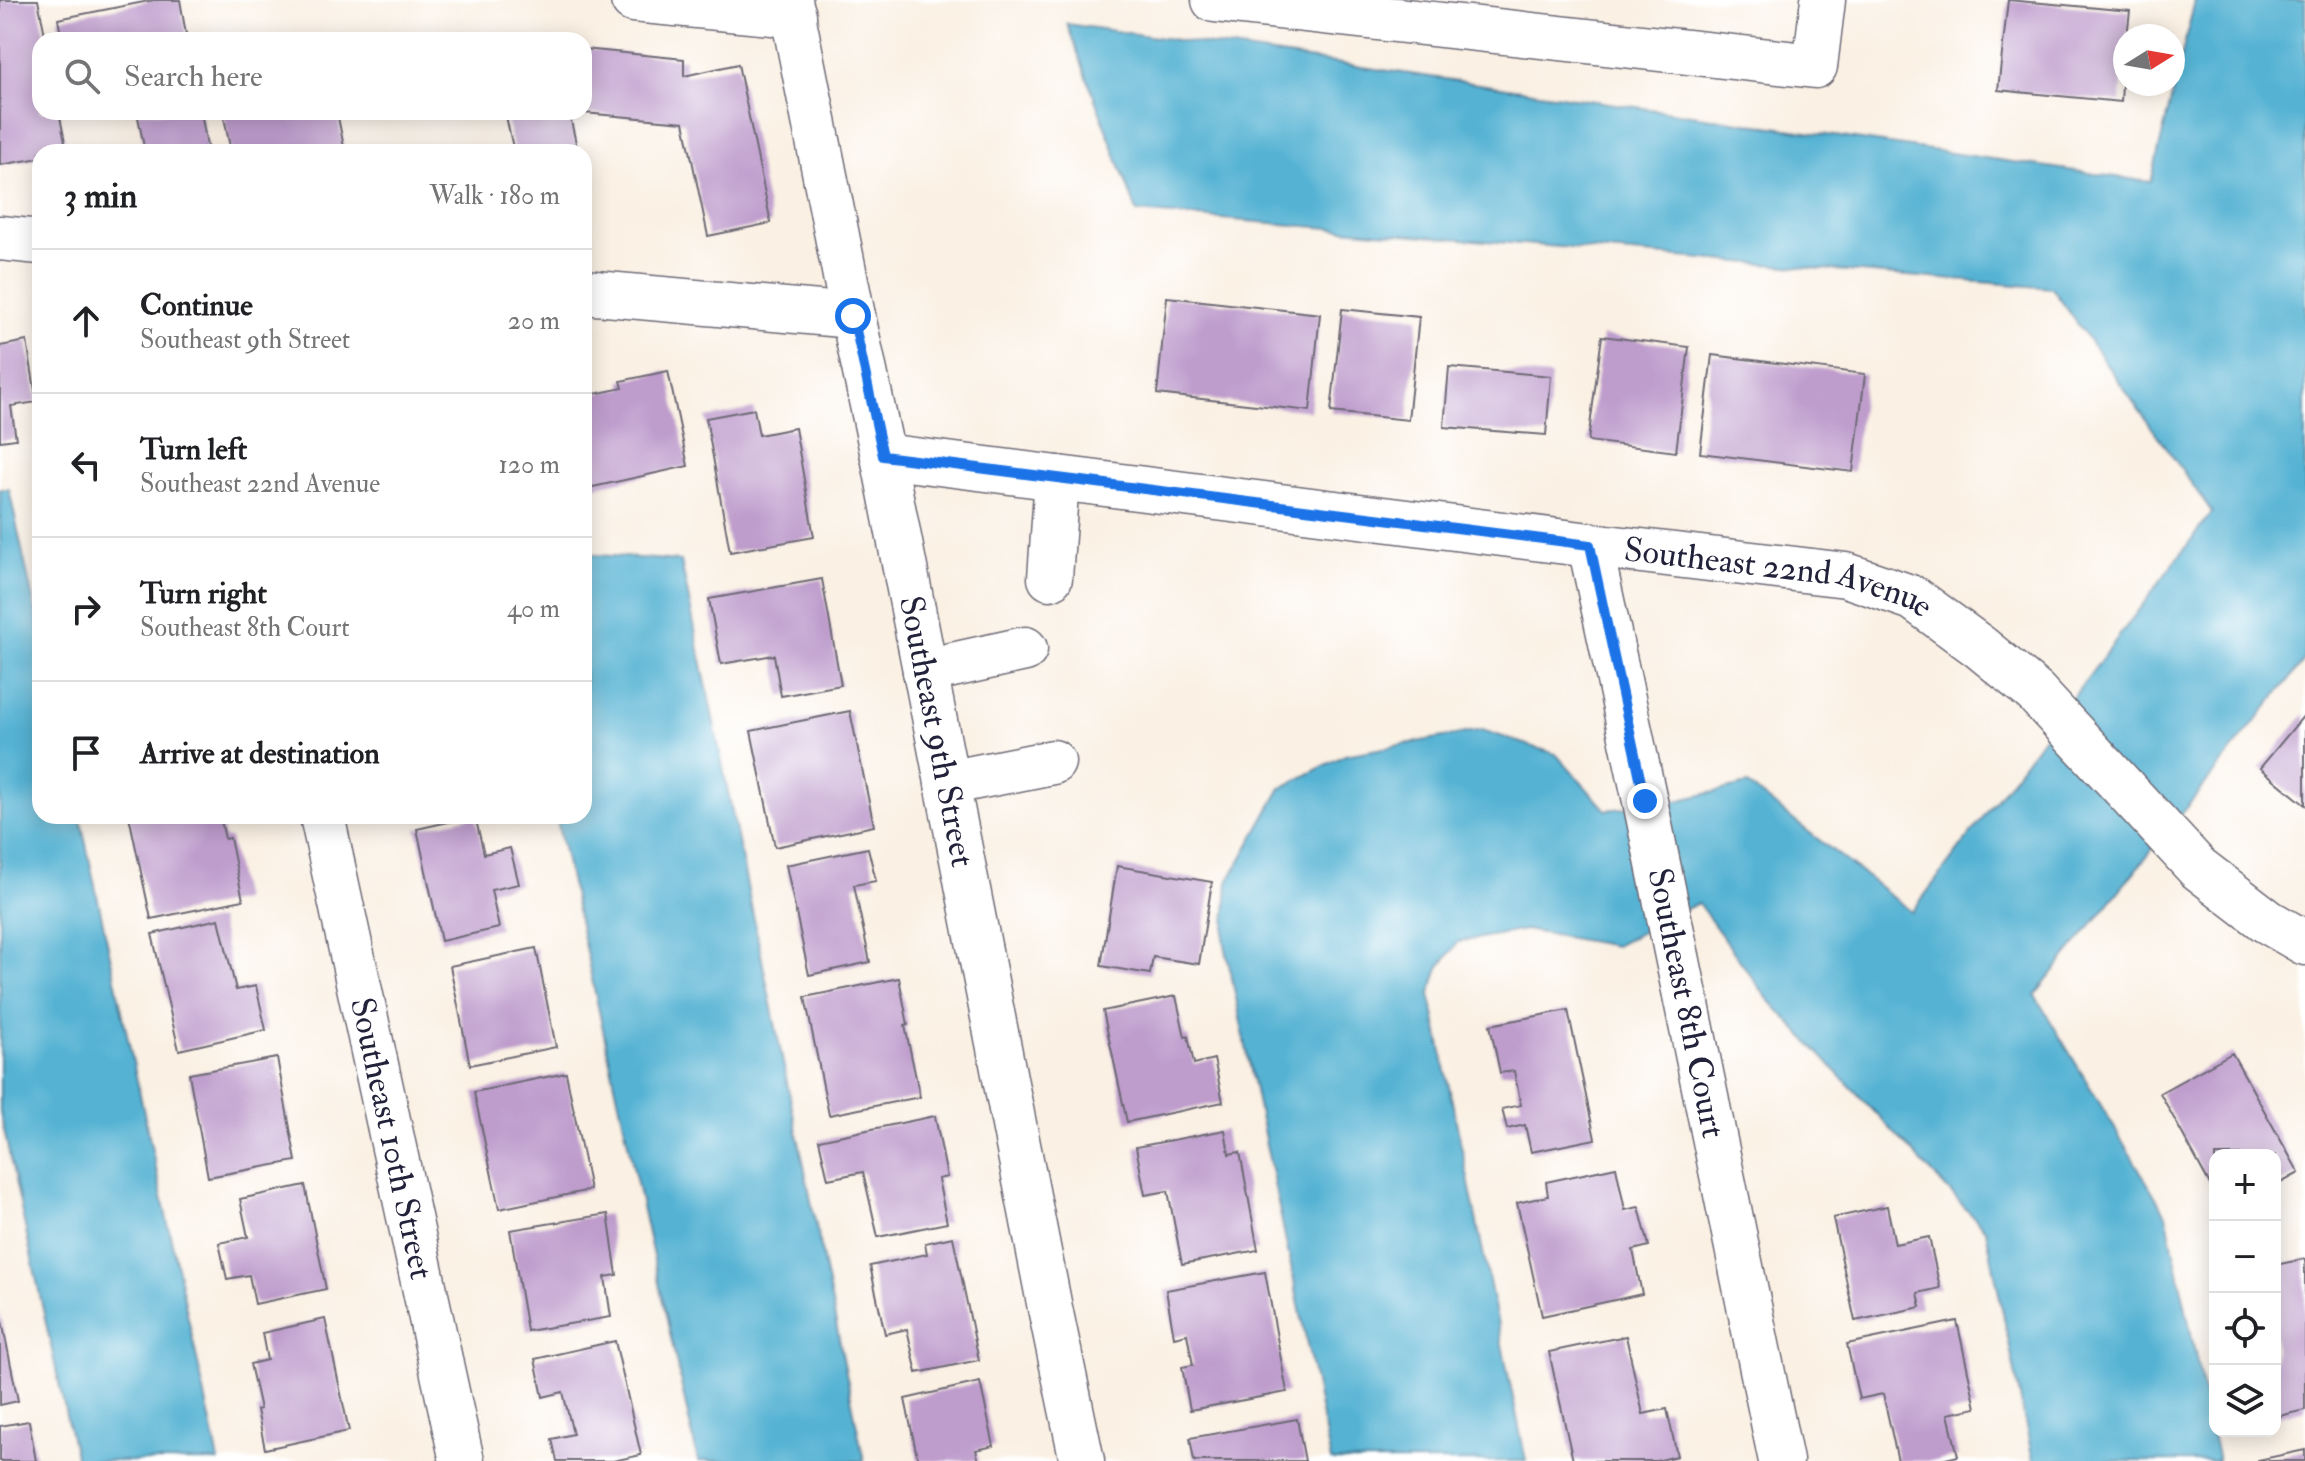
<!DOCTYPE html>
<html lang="en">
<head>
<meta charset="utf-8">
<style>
	:root { --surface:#fff; --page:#f6f6f6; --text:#202124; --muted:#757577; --line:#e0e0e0 }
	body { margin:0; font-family:"IM FELL Double Pica",serif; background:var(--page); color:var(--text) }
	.controls { position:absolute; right:24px; bottom:24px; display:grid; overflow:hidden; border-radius:16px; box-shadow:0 4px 20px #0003 }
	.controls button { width:72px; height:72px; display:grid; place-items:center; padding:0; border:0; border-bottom:2px solid var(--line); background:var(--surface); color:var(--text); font:40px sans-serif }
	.compass { position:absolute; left:2113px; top:24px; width:72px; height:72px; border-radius:50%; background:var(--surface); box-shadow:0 4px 20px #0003; rotate:79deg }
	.stop { position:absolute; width:24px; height:24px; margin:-18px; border:6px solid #1a73e8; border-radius:50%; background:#fff }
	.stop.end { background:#1a73e8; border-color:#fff; box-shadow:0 2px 8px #0008 }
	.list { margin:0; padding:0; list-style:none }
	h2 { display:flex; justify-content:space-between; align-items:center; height:104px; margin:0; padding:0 32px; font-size:34px }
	h2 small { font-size:26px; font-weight:400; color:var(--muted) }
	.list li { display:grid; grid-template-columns:52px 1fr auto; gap:24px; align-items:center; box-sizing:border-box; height:144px; padding:0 32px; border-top:2px solid var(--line) }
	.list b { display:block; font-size:30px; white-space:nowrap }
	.list p { margin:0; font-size:26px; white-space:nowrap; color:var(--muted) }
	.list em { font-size:26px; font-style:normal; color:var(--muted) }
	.icon { flex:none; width:44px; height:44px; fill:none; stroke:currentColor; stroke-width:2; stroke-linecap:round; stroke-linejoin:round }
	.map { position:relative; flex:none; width:2305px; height:1461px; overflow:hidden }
	.search { position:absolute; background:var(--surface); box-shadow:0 4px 20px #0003; left:32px; top:32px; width:560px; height:88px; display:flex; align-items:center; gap:20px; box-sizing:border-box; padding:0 28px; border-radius:24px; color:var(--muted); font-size:30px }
	.panel { position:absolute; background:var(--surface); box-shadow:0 4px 20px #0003; left:32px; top:144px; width:560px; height:680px; border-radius:24px }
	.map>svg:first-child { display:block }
</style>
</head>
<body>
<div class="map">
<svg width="2305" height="1461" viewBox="0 0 2305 1461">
	<rect width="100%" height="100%" fill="#fff"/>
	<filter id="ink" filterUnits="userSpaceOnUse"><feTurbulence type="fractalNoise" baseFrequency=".0125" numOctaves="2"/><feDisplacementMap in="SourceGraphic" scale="16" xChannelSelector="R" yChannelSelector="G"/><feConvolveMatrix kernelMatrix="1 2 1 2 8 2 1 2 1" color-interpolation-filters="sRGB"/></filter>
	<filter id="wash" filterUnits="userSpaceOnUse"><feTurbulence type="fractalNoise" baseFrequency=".006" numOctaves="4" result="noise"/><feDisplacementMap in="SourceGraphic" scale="32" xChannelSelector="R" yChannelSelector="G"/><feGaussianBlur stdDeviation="1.8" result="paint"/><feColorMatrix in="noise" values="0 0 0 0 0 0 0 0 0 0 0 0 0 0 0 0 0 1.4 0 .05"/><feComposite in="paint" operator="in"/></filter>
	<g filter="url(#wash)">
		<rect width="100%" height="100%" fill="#faf0e3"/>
		<path fill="#54b2d3" stroke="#3b6a87" stroke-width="2" d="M2195 0H2305V660L2035 995 2166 1214 2218 1461H2033L1986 1230 1768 999 1698 903 1615 946 1525 930 1458 942 1439 968 1430 994 1526 1461H1331L1224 940 1228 882 1281 788 1345 755 1482 730 1556 754 1606 810 1668 803 1747 784 1912 912 2212 512 2052 288 1137 212 1067 24 2151 182Z
			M0 489H9L40 632V816H80L219 1461H76L0 1112Z
			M584 554 681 561 864 1461H698L556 816H584Z"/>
		<g id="blocks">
			<path fill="#be9ccc" d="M0 0H38L46 40H40V112H59L67 152H40V158L0 165Z
				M154 0H180L187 40H62L58 19Z
				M2008 0 2130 11 2127 36H2125L2121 102 1998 90Z
				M584 49 684 59V76L738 64 771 223 708 236 684 122 584 113Z
				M137 112H201L208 152H145Z
				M223 112H337L345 152H231Z
				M505 112H569L578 152H514Z
				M1167 297 1320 314 1310 411 1157 394Z
				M1342 309 1419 317 1408 420 1331 412Z
				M1602 336 1689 347 1676 452 1588 441Z
				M27 341 37 402 11 406 16 439 0 441V346Z
				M1712 355 1865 374 1853 472 1700 453Z
				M1449 367 1551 376 1546 435 1444 427Z
				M668 371 688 466 584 489V396L623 388 621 381Z
				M754 409 759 435 795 428 814 537 730 552 706 418Z
				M822 579 841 685 781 696 774 655 721 664 709 599Z
				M850 711 874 826 775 847 751 731Z
				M2305 714V805L2260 768Z
				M129 816H220L225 839 230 838 243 900 151 919Z
				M475 816 484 854 510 848 519 884 491 890 499 928 441 941 417 829Z
				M868 848 876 881 854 885 870 962 809 975 786 865Z
				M1117 866 1212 882 1199 964 1153 957 1150 974 1101 966Z
				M219 919 236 990 256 986 266 1030 179 1050 152 934Z
				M536 948 556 1047 470 1065 450 966Z
				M899 978 908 1025 905 1026 920 1097 829 1115 805 997Z
				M1176 996 1185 1037 1188 1036 1194 1064 1214 1059 1223 1102 1127 1122 1103 1011Z
				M1568 1010 1595 1139 1531 1152 1525 1125 1507 1129 1502 1109 1521 1105 1514 1071 1500 1073 1490 1025Z
				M2232 1053 2299 1173 2275 1186V1155H2215V1186L2212 1188 2160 1093Z
				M277 1058 296 1161 208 1177 189 1074Z
				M566 1073 590 1190 499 1209 474 1092Z
				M935 1116 947 1177 938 1179 947 1223 878 1237 863 1172 828 1179 819 1140Z
				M1225 1130 1229 1154 1240 1152 1258 1250 1182 1264 1168 1191 1145 1195 1136 1147Z
				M1616 1167 1625 1210 1639 1207 1649 1246 1633 1250 1642 1294 1542 1316 1517 1203 1548 1196 1546 1182Z
				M305 1185 326 1289 255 1304 249 1275 227 1279 219 1243 248 1237 240 1199Z
				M1887 1206 1895 1244 1929 1237 1940 1288 1918 1293 1921 1307 1855 1321 1833 1218Z
				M608 1214 617 1275 605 1277 611 1317 527 1331 510 1230Z
				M953 1237 979 1360 917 1373 907 1329 885 1334 870 1266 927 1254 925 1243Z
				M2305 1259V1410L2275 1417V1265Z
				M1265 1272 1287 1392 1190 1410 1182 1367 1193 1365 1187 1334 1174 1337 1166 1290Z
				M0 1311 18 1401 0 1405Z
				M325 1319 349 1431 265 1449 257 1410 260 1409 250 1364 267 1360 262 1333Z
				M1957 1321 1976 1408 1948 1414 1958 1456 1937 1461H1898L1883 1394 1859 1399 1847 1344Z
				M1626 1336 1643 1414 1667 1409 1677 1456 1656 1461H1573L1549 1352Z
				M615 1341 641 1455 613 1461H557L552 1439 573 1434 563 1392 543 1397 535 1359Z
				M980 1382 994 1446 976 1450 979 1461H918L905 1399Z
				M1297 1419 1305 1461H1194L1190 1438Z
				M29 1421 36 1461H0V1426Z
				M2305 1450V1461H2258V1460Z"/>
		</g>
	</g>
	<g filter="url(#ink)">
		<use href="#blocks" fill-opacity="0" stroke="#6e6a76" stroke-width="2"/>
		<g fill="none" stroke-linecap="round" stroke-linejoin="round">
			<g stroke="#6e6a76" stroke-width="47">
				<g id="minor">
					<path d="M633 0 794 15"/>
					<path id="s1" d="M790 0 853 316 883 456 1050 1308 1082 1461"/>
					<path d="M1214 0 1815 66 1823 0"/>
					<path d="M0 238 40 242"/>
					<path d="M584 292 853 316"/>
					<path id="s2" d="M883 456 1590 545 1846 575 1913 598 1980 647 2035 692 2198 868 2267 921 2305 943"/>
					<path id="s3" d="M1590 545 1645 801 1781 1461"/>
					<path d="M1050 578 1057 478"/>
					<path d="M925 671 1025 649"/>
					<path d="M947 783 1053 762"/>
					<path id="s4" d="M322 816 462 1461"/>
				</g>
			</g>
			<use href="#minor" stroke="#fff" stroke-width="44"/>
		</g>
	</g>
	<g fill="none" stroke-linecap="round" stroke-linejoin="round" filter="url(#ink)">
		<path stroke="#1a73e8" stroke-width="10" d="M853 316 883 456 1590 545 1645 801"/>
	</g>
	<g text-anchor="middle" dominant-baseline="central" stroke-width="8" stroke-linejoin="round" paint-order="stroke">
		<g font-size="34" fill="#22223b" stroke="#fff">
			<text stroke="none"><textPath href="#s2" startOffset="904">Southeast 22nd Avenue</textPath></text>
			<text stroke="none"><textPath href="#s1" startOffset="746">Southeast 9th Street</textPath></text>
			<text stroke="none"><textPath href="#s3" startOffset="468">Southeast 8th Court</textPath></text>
			<text stroke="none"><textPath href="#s4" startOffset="330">Southeast 10th Street</textPath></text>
		</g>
	</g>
</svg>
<div class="controls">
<button>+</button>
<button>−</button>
<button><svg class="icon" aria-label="locate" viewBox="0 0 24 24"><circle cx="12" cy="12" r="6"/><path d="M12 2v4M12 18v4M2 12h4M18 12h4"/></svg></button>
<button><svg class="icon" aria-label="layers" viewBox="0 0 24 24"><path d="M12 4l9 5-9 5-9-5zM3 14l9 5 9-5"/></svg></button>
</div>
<svg class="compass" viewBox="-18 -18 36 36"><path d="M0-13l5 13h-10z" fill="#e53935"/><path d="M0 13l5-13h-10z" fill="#757577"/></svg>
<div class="stop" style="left:853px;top:316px"></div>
<div class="stop end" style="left:1645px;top:801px"></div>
<div class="search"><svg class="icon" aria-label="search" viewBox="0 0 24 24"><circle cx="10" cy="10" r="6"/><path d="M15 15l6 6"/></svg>Search here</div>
<section class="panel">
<h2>3 min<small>Walk · 180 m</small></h2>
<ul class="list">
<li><svg class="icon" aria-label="ahead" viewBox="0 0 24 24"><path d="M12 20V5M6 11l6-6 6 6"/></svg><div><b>Continue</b><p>Southeast 9th Street</p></div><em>20 m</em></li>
<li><svg class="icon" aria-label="left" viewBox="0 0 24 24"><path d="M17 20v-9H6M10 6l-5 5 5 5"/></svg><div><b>Turn left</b><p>Southeast 22nd Avenue</p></div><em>120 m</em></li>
<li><svg class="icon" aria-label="right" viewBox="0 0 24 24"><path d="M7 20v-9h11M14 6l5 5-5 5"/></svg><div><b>Turn right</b><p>Southeast 8th Court</p></div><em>40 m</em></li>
<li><svg class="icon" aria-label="arrive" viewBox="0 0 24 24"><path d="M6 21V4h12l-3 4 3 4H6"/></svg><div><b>Arrive at destination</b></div></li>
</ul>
</section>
</div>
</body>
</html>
